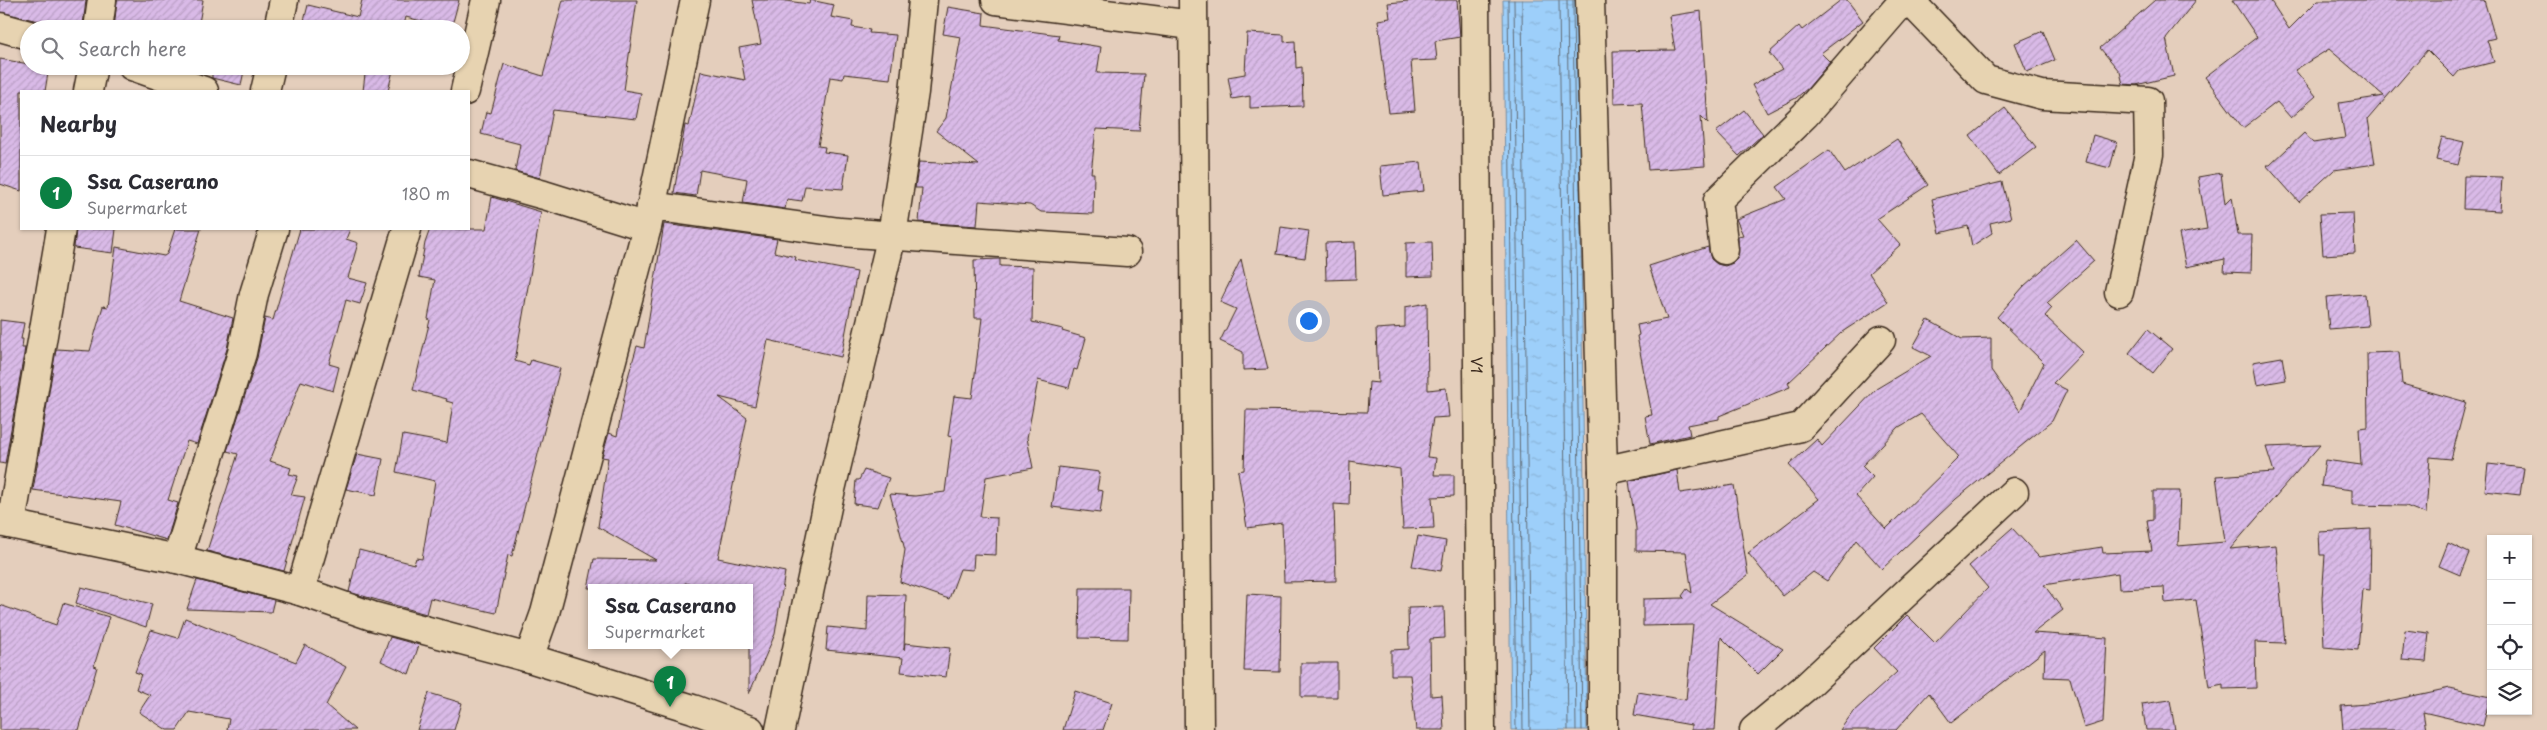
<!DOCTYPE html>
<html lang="en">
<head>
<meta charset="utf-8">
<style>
	:root { --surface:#fff; --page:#f2f2f3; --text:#2b2b33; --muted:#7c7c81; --line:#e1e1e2; --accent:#0b8043 }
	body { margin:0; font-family:"Playpen Sans",sans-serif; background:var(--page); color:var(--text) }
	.controls { position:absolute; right:15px; bottom:15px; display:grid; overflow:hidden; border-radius:0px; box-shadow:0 1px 4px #0004 }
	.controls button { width:45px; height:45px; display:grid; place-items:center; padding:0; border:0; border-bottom:1px solid var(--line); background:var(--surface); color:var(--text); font:25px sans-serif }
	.you { position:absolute; left:1308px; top:320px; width:18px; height:18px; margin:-12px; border:4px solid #fff; border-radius:50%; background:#1a73e8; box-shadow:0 0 0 8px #1a73e833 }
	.badge { display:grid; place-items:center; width:32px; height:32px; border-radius:50%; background:var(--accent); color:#fff; font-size:16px; font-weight:700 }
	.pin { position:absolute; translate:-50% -41px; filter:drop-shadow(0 1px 2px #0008) }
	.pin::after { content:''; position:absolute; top:26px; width:18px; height:15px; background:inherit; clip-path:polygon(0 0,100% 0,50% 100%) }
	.popup { position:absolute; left:588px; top:584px; width:165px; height:65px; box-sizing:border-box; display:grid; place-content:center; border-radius:0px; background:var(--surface); filter:drop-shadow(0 1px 4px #0005); font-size:16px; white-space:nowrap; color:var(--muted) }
	.popup b { font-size:19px; color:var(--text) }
	.popup::after { content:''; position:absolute; left:50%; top:100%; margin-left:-10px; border:10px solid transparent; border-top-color:var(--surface) }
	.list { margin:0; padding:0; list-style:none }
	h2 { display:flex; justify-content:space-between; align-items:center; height:65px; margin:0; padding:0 20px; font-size:21px }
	h2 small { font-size:16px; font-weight:400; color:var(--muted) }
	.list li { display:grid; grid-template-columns:32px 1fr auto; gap:15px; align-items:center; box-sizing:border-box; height:75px; padding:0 20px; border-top:1px solid var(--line) }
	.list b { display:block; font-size:19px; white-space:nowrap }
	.list p { margin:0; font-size:16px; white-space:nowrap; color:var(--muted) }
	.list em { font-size:16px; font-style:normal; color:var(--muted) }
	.icon { flex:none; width:28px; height:28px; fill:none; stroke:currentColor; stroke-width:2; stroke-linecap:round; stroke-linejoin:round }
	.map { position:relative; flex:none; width:2547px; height:730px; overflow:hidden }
	.search { position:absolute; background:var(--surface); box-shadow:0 1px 4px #0004; left:20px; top:20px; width:450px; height:55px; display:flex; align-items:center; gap:12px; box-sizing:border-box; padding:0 18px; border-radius:28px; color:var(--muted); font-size:19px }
	.panel { position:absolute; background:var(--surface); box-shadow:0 1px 4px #0004; left:20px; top:90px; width:450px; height:140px; border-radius:0px }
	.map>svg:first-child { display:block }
</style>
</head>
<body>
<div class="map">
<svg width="2547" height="730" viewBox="0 0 2547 730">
	<defs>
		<pattern id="water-ripples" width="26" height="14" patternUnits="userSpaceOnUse" patternTransform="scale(1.25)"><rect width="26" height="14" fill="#9dcffa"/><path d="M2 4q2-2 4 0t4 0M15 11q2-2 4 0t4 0" fill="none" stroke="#88b2d6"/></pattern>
		<pattern id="building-hatch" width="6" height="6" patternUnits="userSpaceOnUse" patternTransform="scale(1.25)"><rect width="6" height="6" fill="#d9bae7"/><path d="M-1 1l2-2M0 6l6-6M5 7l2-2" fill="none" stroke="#bba0c6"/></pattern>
	</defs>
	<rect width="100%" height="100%" fill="#e4cebc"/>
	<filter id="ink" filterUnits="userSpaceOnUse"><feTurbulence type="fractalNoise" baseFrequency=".02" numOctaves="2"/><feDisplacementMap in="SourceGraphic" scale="10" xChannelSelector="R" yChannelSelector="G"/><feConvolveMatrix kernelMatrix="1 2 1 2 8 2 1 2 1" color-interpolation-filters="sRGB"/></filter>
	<g filter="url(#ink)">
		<path fill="url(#water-ripples)" stroke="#768da2" d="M1503 0H1578L1587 730H1511Z"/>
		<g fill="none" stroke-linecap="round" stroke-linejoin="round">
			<path stroke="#626c76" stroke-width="1" d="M1508 0 1516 730
				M1514 0 1523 730
				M1522 0 1530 730
				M1559 0 1568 730
				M1567 0 1576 730
				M1573 0 1582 730"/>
		</g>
		<path fill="url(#building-hatch)" stroke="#3b2a1e" fill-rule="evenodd" d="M0 0H86L83 26 34 20 0 12Z
			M117 0H203L198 29H114Z
			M362 0H459L451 29 406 17 403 29H302L308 5 358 17Z
			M563 0H637L624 90 641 93 636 119 553 110 540 178 515 171 520 144 481 134 486 112 491 113 504 64 543 76Z
			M752 0H779L809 4 810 0 834 5 831 17 853 21 852 27 870 30 869 33 896 35 890 79 844 74 843 79 830 77 818 146 825 147 824 152 848 155 843 189 805 186 802 201 787 199 785 209 743 203 747 179 700 170 696 196 674 193 685 125 689 126 701 71 745 80 739 48 761 44Z
			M1419 0H1457L1460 37 1435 41 1437 60 1411 61 1415 111 1389 113 1378 20 1390 18 1388 3Z
			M1841 0H1847L1863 21 1821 53 1830 62 1808 88 1796 98 1767 113 1752 85 1782 69 1769 53 1799 26 1802 30Z
			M2155 0H2196L2166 38 2174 76 2136 85 2123 84 2120 72 2100 48Z
			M2232 0H2270L2289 29 2318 0H2484L2495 38 2487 40 2494 62 2459 71 2454 77 2427 50 2368 119 2375 164 2334 170 2299 202 2266 165H2270L2304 133 2313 143 2345 138 2339 103 2384 96 2329 49 2295 70 2316 96 2291 118 2277 102 2243 128 2205 77 2257 37Z
			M948 7 984 13 983 25 1059 35 1058 40 1101 47 1097 73 1144 74 1139 131 1096 129 1091 173H1094L1093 214 1041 212 1030 205 979 201 977 226 919 222 922 188H915L919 162 979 165 936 131 946 118 961 37 943 34Z
			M1701 11 1708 123 1701 116 1705 166 1648 170 1642 103 1614 104 1613 51 1675 50 1669 16Z
			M2043 31 2055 60 2027 72 2015 43Z
			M1247 33 1284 35V42L1295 41 1296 68 1302 67 1303 106 1250 108V96L1232 99 1228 77 1245 74Z
			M0 59 29 64V66L49 67 45 91H21V191L0 184Z
			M212 66H245L241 85 212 78Z
			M366 66H394L388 91H363Z
			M2005 108 2036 147 1999 175 1970 136Z
			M1744 110 1763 134 1739 156 1716 132Z
			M2093 135 2117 142 2110 168 2086 162Z
			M2442 137 2464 142 2458 165 2436 160Z
			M1897 139 1928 185 1877 219 1900 245 1869 273 1888 302 1842 332 1788 383 1790 387 1719 416V419L1688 425 1690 435 1650 444 1645 416 1652 415 1637 336 1639 335 1637 325 1667 319 1649 266 1708 247 1711 259 1717 264 1725 266 1733 263 1738 256V236L1743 235 1736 219 1786 199 1777 187 1829 150 1845 173Z
			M1421 162 1424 191 1383 195 1380 166Z
			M2221 173 2225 204 2232 197 2238 235H2252L2251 273 2224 272 2225 259 2186 267 2179 234 2207 229 2198 177Z
			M2464 176 2502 177 2500 211 2463 209Z
			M2002 182 2011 218 1990 223 1992 233 1972 246 1968 226 1940 233 1932 199Z
			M492 197 541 212 515 361 529 365 531 360 560 368 512 556 508 555 496 613 430 598 426 614 349 592 359 550 414 564 416 558 422 559 435 481 396 472 403 435 447 443 453 403 446 401 447 399 413 390 430 320 428 319 435 280 419 277 425 243 430 229H486Z
			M2353 213 2355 253 2323 255 2320 214Z
			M664 224 777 239 774 252 796 257 795 260 857 272 841 357 768 340 755 406 719 397 747 418 718 558 785 572 775 634 749 694V588H710L685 583V588H588L594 559 656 560 598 527 608 458 602 457 609 433 617 436 628 377 637 346 644 348Z
			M1281 227 1309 231 1305 258 1277 254Z
			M76 229H116L113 253 74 248Z
			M175 229H201L179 301 233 318 227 349 197 444 187 441 168 500 178 503 167 540 115 525 121 502 33 490 56 349 90 351 103 306 108 307 116 247 164 256 167 254Z
			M300 229H350L346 239 358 243 348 278 367 283 360 304 346 300 329 364 339 367 333 391 301 381 270 461 291 468 289 474 298 476 291 495 305 497 284 571 207 551 238 454 227 451 257 358 265 318 273 320Z
			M2076 240 2094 261 2047 303 2052 308 2045 316 2083 352 2053 383 2067 390 2052 421 1956 499 1882 569 1856 540 1827 581 1813 572 1783 596 1748 553 1819 499 1789 465 1817 439 1822 446 1876 389 1931 356 1913 347 1928 320 1962 339 1991 338V370L2020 411 2044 363 1997 317 2024 286ZM1921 414 1959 457 1886 529 1856 496 1873 477 1862 466 1899 427Z
			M1355 242 1356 279 1326 280 1325 243Z
			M1432 242 1433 276 1406 277V243Z
			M1000 259V266L1033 267 1032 322 1063 329 1062 331 1086 338 1077 370 1074 369 1069 388 1038 380 1027 438 1033 468 986 477 980 517 997 518 996 555 974 554 973 570 960 569 949 599 900 582 905 550 890 494 915 496 945 492 952 437 948 436 954 396 972 398 982 318H975L974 260Z
			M1241 259 1247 286 1268 369 1243 370V352L1220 341 1236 309 1220 302Z
			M2365 294 2368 326 2329 329 2326 297Z
			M1427 303 1428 390 1446 388 1449 417 1433 418 1427 457 1436 458 1434 475H1454V496L1432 497 1434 528 1403 529 1400 469 1350 461 1349 505 1334 504 1336 581 1284 582 1282 523 1247 528 1238 471 1244 470 1246 410 1367 412 1369 382 1378 383 1376 329 1405 327V307Z
			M0 320 24 323 21 339H23L22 348H25L5 464 0 463Z
			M2148 329 2172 349 2153 373 2129 353Z
			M2399 352 2402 384 2466 402 2451 459 2430 457 2426 514 2406 506 2352 505V490L2321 486 2325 460 2361 465 2359 428 2368 427 2367 353Z
			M2282 357 2286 380 2257 385 2253 362Z
			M2320 445 2230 549 2276 545 2285 643 2255 642 2256 688 2223 689V684L2209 687 2196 600 2165 603 2164 587 2119 589 2118 573 2044 585 2063 610 2033 633 2107 638 2103 722 2084 728 2070 678 2044 677 2045 650 1951 723 1929 693 1896 730H1840L1853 712 1897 672 1874 648 1907 615 1935 643 1988 588 1969 566 2012 528 2039 557 2102 547 2103 553 2152 551 2147 521 2153 520V491H2180L2178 546 2225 542 2216 476 2274 472 2266 447Z
			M357 454 383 459 376 495 346 489Z
			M2488 464 2524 468 2520 495 2485 491Z
			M1058 467 1100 472 1097 490 1103 491 1100 513 1052 507Z
			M864 470 889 478 878 507 854 504 856 480H859Z
			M1677 470 1680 493 1734 485 1748 575 1710 604 1783 649 1758 674 1721 637 1715 730H1691V725L1634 715 1638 692 1686 700 1693 625 1643 626V599L1684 598 1682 596 1687 589 1692 593 1686 552 1636 551V528L1629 481Z
			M2371 529 2370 590 2363 589 2358 650 2324 647 2322 598 2325 555H2320L2319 532Z
			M1418 536 1446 541 1441 571 1412 566Z
			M2448 543 2469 553 2460 575 2439 566Z
			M197 580 274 600 271 612 187 609Z
			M81 587 152 604 146 627 76 603Z
			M1080 588H1129L1128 639 1079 638Z
			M868 594 906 595 904 650 905 643 950 648 946 677 901 672 903 658 826 650 828 627 867 631Z
			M1247 594 1281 596 1280 672 1244 671Z
			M63 603 109 617 94 666 97 667 79 730H0V605L56 625Z
			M1444 607 1445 638 1430 639 1431 696 1442 695 1444 730H1416L1410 675H1391V650L1409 649 1408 608Z
			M185 618 296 662 305 645 346 667 326 705 355 730H227L229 719 189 712 177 730H167L139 712 150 695 136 689 141 674 135 672 151 630 178 638Z
			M2405 630 2429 633 2426 662 2402 660Z
			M390 637 419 645 409 674 381 661Z
			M1301 663H1337V697H1301Z
			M2450 688 2490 697 2483 726 2423 712 2426 730H2343L2341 706 2379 703Z
			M1075 691 1112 703 1103 730H1063Z
			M429 693 462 703 454 730H417Z
			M2170 700 2175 730H2146L2142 704Z"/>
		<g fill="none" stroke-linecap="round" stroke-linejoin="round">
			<g stroke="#3b2a1e" stroke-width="31">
				<g id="minor">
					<path d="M996 0 1192 25"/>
					<path d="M1193 0 1199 730"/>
					<path id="s1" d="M1475 0 1481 730"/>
					<path d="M1590 0 1603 471V730"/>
					<path d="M1909 0 1986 80 2042 95 2148 101 2149 154 2119 292"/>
					<path d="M0 27 29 35"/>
					<path d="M98 29 102 0"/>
					<path d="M278 29 284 0"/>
					<path d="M132 66 204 91"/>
					<path d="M88 91 93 66"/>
					<path d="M265 91 271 66"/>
					<path d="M465 91 486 0"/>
					<path d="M469 174 544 195 647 227"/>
					<path d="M651 206 840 232 1127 252"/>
					<path d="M1724 250 1718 200 1805 115 1904 0"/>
					<path d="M1603 471 1801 427 1881 340"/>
					<path d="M0 522 177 559 300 591 372 616 529 658 545 613 647 227 695 0"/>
					<path d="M11 524 61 229"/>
					<path d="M177 559 242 353 254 294 274 229"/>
					<path d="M300 591 407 229"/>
					<path d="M529 658 693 709 750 730"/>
					<path d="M780 730 828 502 892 235 914 92 923 0"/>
					<path d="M1754 730 1807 686 2014 492"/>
				</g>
			</g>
			<use href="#minor" stroke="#e7d3b1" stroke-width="28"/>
		</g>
	</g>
	<g text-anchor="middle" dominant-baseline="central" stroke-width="5" stroke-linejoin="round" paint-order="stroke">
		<g font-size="15" fill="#3b2a1e" stroke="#e7d3b1">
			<text stroke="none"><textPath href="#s1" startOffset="365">V1</textPath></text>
		</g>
	</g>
</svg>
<div class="controls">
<button>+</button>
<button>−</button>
<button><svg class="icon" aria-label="locate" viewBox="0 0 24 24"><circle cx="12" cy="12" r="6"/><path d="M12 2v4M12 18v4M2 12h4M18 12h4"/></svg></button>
<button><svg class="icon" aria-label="layers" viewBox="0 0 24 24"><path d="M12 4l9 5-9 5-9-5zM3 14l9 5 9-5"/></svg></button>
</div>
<div class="you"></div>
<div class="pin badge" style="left:670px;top:707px">1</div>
<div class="popup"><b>Ssa Caserano</b>Supermarket</div>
<div class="search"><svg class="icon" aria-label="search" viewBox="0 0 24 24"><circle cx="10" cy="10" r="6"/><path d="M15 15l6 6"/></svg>Search here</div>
<section class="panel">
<h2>Nearby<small></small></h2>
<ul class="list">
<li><span class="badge">1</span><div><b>Ssa Caserano</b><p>Supermarket</p></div><em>180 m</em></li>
</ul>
</section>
</div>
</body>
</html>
